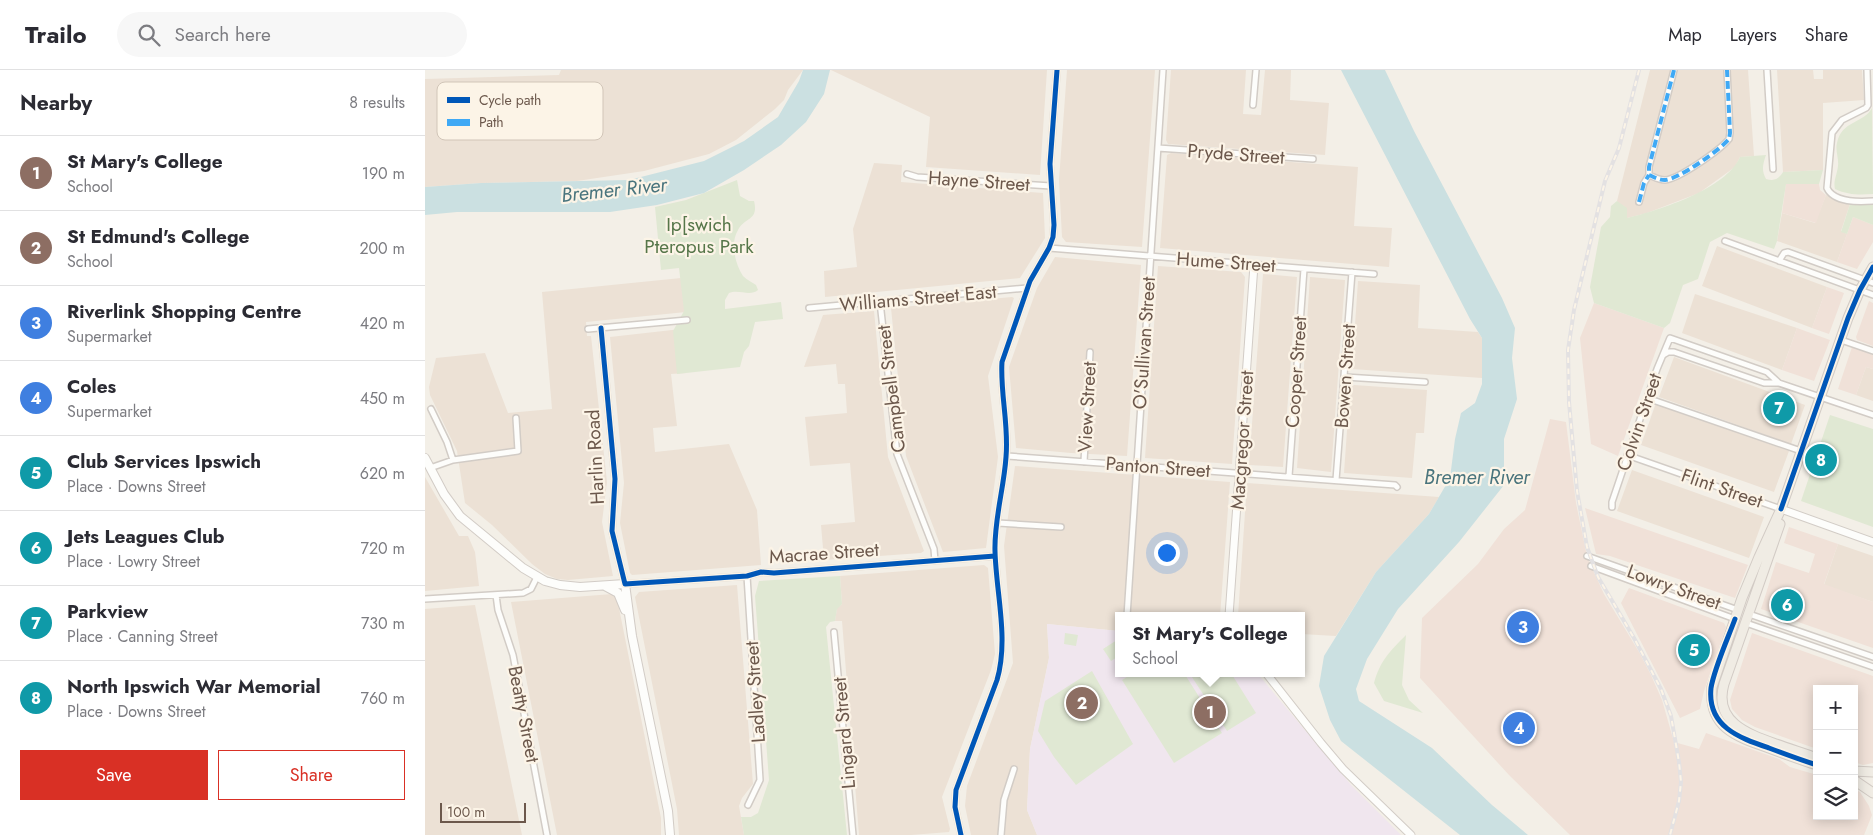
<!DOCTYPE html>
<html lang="en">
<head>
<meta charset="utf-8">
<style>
	:root { --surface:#fff; --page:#f7f7f7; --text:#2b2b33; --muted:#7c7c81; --line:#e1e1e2; --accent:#d93025 }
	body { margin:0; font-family:Jost,sans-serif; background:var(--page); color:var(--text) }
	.controls { position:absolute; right:15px; bottom:15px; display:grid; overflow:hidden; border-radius:0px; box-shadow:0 2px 12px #0003 }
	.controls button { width:45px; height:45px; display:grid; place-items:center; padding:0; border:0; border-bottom:1px solid var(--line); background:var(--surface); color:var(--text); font:25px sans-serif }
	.scale { position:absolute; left:15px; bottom:12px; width:86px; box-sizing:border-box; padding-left:5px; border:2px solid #6c584c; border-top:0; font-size:14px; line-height:18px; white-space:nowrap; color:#6c584c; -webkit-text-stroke:4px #fcf4e7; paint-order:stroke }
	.you { position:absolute; left:741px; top:482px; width:18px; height:18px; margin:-12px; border:4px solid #fff; border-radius:50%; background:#1a73e8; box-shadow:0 0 0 8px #1a73e833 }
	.badge { display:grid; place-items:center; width:32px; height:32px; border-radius:50%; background:var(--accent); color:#fff; font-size:16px; font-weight:700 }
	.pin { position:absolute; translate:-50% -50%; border:2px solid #fff; box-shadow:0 1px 5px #0006 }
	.popup { position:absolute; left:690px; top:542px; width:190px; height:65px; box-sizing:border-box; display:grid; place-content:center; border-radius:0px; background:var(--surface); filter:drop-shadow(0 1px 4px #0005); font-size:16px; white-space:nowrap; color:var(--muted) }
	.popup b { font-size:19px; color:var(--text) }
	.popup::after { content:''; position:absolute; left:50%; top:100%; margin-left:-10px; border:10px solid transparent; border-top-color:var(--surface) }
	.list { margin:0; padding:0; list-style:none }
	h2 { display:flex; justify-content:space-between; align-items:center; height:65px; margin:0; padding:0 20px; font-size:21px }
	h2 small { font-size:16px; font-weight:400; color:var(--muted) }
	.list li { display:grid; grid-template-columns:32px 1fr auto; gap:15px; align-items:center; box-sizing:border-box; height:75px; padding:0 20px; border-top:1px solid var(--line) }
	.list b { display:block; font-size:19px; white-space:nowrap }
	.list p { margin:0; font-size:16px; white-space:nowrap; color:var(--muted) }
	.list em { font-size:16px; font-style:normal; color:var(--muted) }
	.actions { display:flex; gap:10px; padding:15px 20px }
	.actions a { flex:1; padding:11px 0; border:1px solid var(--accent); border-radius:0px; text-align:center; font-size:18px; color:var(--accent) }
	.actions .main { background:var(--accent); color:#fff }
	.icon { flex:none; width:28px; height:28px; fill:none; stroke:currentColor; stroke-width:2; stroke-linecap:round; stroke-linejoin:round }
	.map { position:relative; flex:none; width:1448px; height:765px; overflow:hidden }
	header { display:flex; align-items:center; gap:30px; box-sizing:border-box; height:70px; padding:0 25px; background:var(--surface); border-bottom:1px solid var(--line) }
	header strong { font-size:24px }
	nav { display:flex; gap:28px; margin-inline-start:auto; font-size:18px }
	.search { width:350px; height:45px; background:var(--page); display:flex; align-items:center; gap:12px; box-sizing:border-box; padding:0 18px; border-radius:28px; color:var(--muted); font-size:19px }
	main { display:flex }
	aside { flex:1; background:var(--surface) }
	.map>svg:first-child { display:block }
</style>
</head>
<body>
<header>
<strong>Trailo</strong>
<div class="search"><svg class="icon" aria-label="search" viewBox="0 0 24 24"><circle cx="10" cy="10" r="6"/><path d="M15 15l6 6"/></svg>Search here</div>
<nav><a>Map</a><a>Layers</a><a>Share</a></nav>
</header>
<main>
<aside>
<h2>Nearby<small>8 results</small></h2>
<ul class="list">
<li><span class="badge" style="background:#8d6e63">1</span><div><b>St Mary's College</b><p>School</p></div><em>190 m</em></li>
<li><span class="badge" style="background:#8d6e63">2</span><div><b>St Edmund's College</b><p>School</p></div><em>200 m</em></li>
<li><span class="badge" style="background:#3f7fe0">3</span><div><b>Riverlink Shopping Centre</b><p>Supermarket</p></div><em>420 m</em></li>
<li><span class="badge" style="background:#3f7fe0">4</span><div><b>Coles</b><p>Supermarket</p></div><em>450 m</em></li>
<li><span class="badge" style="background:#0f9aa8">5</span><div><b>Club Services Ipswich</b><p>Place · Downs Street</p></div><em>620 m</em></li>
<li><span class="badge" style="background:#0f9aa8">6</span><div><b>Jets Leagues Club</b><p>Place · Lowry Street</p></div><em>720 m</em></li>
<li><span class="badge" style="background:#0f9aa8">7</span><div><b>Parkview</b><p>Place · Canning Street</p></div><em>730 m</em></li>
<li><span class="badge" style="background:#0f9aa8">8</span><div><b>North Ipswich War Memorial</b><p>Place · Downs Street</p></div><em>760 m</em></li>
</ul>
<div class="actions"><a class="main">Save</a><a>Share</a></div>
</aside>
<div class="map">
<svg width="1448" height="765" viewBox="0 0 1448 765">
	<rect width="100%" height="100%" fill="#f3efe7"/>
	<path fill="#ece1d5" d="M136 0H378L363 20 359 30 350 39 311 70 284 84 219 101 152 111 56 113 0 117V9L134 5Z
		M406 0H622L615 105 501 97 505 47Z
		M642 0H730L717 177 641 172 637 167 634 110Z
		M746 0H821L818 44 836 45 840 0H866L865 30 904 33 900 85 743 74 741 70Z
		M1225 0H1323L1329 86 1315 87 1310 97 1274 123 1222 143 1202 148 1192 131Z
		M1352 0H1388L1389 9H1398V0H1437L1439 30 1398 33V100L1358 102Z
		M746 83 933 97 929 156 967 158 964 197 735 178 742 85Z
		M449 93 477 95 476 112 618 123 620 168 595 208 400 227 399 201 432 197 428 159Z
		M1401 125 1425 134 1416 161 1422 164 1412 192 1352 171 1357 143 1390 153Z
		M1292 176 1402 217 1387 258 1277 216Z
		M630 187 716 195 702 386 646 383 591 378 584 297 612 218Z
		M733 196 816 202 820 207 807 394 720 388Z
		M838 204 872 207 858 397 824 395Z
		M885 207 920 210 906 402 872 398Z
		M256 208 261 242 161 252 162 266H166L182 412 177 452 188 506 143 510 132 509 120 504 107 494 67 455 40 433 32 381 5 325 4 317 11 288 60 283 83 343 127 339 117 222Z
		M933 211 995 215 993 258 1053 262 1057 268V308L927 299Z
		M1270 224 1372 258 1357 300 1257 263Z
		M587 227 589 228 563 306 573 387 561 478 518 482 481 386 466 238Z
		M449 241 463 387 499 481 496 483 399 490 396 455 430 452 425 393 385 396 380 347 422 343 420 314H413L411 294 379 297 398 245Z
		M256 259 261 303 246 304 252 356 228 358 230 382 304 374 332 440 336 495 207 505 205 503 195 453 199 413 185 267Z
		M1249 287 1380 335 1366 374 1234 327Z
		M1441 297 1448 299V331L1431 325Z
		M929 315 1002 320 999 363H991L987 408 919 403 925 318Z
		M1231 333 1364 381 1349 422 1216 375Z
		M590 396 805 412 795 546H694V561L622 554 624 588 605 679 602 740 612 765H546L540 736 542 716 588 593 579 476Z
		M1207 400 1339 447 1324 488 1192 441Z
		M0 407 34 466H43L50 482 54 516 0 521Z
		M822 413 1014 427 1004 444 951 502 911 566 876 564V546H813Z
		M1413 474 1448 486V532L1399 515Z
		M559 495 563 498 570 584 566 600 517 727 525 759 524 762 486 765H434L417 551H410L412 538 417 534 415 506Z
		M312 515 328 714 317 728 314 736 319 765H254L252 739 210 527 214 522Z
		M187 524 192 528 236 748V765H132L86 532Z
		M50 535 97 765H0V539Z"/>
	<path fill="#f0e1d8" d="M1361 113 1394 114 1395 120 1401 125 1391 153 1357 143Z
		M1428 147 1448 155V172L1432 199 1412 192Z
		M1402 217 1419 223 1404 264 1387 258Z
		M1444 231 1448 233V276L1432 270 1431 267Z
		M1169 233 1239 258 1193 386 1166 374 1155 268Z
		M1372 258 1405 270 1389 311 1357 300Z
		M1427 277 1448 285V299L1441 297 1431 325 1413 319Z
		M1125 349 1141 352 1151 433 1162 486 1166 496 1179 524 1214 582 1226 605 1237 630 1249 672 1274 679 1281 663 1354 689 1365 697 1392 705V746H1429V719L1435 722 1444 736 1447 745 1439 765H1145L1084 705 995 608 997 548 1053 494 1079 459 1100 440Z
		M1160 438 1323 495 1310 528 1185 486 1171 484Z
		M1364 457 1413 474 1399 514 1448 532V578L1336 539 1351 492 1384 503 1390 484 1359 473Z
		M1204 518 1299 553 1301 557 1279 621 1275 639 1255 648 1196 533Z
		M1327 563 1448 606V693L1438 695 1429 692V619H1392V679L1330 657 1317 650 1307 639 1305 630Z"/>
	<path fill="#f0e6ee" d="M622 554 694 561V603H832L927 716 976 765H612L602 740 605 679 624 588Z"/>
	<path fill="#e0e8d3" d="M1447 38 1448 124C1434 125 1423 125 1410 119 1408 111 1412 105 1413 96 1414 89 1410 80 1412 73 1417 50 1438 54 1447 38Z
		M1341 85C1338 94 1336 100 1341 109 1349 111 1353 110 1358 102L1398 100 1394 114H1361L1352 171 1349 179 1302 163 1285 172 1273 209 1258 215 1245 253 1239 258 1169 233 1165 217 1176 157 1185 147 1186 136 1192 131 1202 138V148C1235 140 1301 119 1315 87Z
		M312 110 315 126 324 131H329C334 151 320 147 313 160 305 173 310 194 318 206 322 210 327 212 331 215L333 220C325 227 314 219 304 223L300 230V239L356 232 358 249 330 252 324 276 319 282 315 297 252 304 248 261 259 241 254 198 236 200 230 137 261 130Z
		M1425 134H1448V155L1428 147 1422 164 1416 162Z
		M1405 345 1448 359V457L1376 431Z
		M415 506 417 534 412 539 410 551 405 552 401 557 422 765H319L316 747H326L333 743 344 710 330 526 334 511Z
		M640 563 653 565 651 576 639 574Z
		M981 565 977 615 984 630 998 643 959 631 949 613C955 591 965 581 981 565Z
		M692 570 694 573V586L686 591 678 579Z
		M667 601 708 674 651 715 629 687 613 661 620 631Z
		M708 603H759L797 663 749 693 697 610Z
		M766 603H806L831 643 802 661 765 604Z"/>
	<path fill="#cbe0e1" d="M378 0H405L399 24 381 52 356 75 319 100 279 123 232 135 185 142H32L0 145V117L56 113 204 110 279 91 319 71 353 47 374 11Z
		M916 0H960L989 61 1077 228 1090 258 1087 288 1092 329 1079 369V415L1034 472 973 539 942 589 931 619 934 631 1007 678 1067 735 1103 765H1035L916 671 905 650 894 616 899 586 951 502 1004 444 1025 408 1030 369 1036 343 1050 333 1057 314V268L1045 249Z"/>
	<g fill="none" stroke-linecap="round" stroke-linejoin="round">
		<g stroke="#d2ccc6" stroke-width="8">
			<path id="minor" d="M1249 0 1224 97V105C1229 107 1234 110 1240 110 1254 109 1295 80 1304 69L1305 63 1302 0
				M1342 0 1348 99
				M1442 0 1443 35 1441 38 1417 50 1407 63 1402 118C1409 133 1434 132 1448 131
				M828 35 831 0
				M733 78 888 89
				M482 104 492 107 626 116
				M1214 132 1219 113 1224 105
				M1300 171 1448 225
				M624 178 949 204
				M1354 191 1359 183 1363 182 1448 213
				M455 232 472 384 509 479 510 491
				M384 238 602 218
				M176 258 190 409 187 461 200 514 322 506 336 502 349 503 570 486
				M163 259 262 250
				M1416 270 1448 281
				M1238 285 1243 282H1249L1339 313H1354L1448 345
				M920 307 1000 312
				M1222 328 1376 381
				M6 339 22 372 28 390
				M1202 385 1356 439
				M582 386 970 415 972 417
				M659 392 665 282
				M5 398 28 390 93 381 91 348
				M864 406 879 199
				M911 410 927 202
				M1187 437V432L1232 299 1245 268 1342 302 1354 313
				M573 453 636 457
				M1162 486 1313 540
				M1166 496 1310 549
				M322 506 335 710 323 735
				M71 525 73 540 88 585 122 765
				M0 529 98 523 106 519 112 507
				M1324 544 1448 587
				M702 546 738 0
				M1321 553 1448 597
				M409 562 428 765
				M536 765 530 737 531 720 572 610C584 569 571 523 570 481 569 450 579 418 581 387 584 355 575 323 577 292L605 211 624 178 628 167 629 155 625 94 632 0
				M576 765 579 730 589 699"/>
		</g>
		<g stroke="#d2ccc6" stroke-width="9">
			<path id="tertiary" d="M1356 439 1448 472
				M804 546 829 195
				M841 603 896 673 918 699 986 765"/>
		</g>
		<g stroke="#d2ccc6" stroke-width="10">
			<path id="secondary" d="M0 388 19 424 35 446 98 498 120 511 135 515 155 517 200 514 207 566 243 741 245 765
				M180 516 193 523 200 540"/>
		</g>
		<g stroke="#d2cbc5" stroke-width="11">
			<path id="primary" d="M1355 454 1299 614C1288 652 1323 664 1351 674 1365 679 1378 683 1392 688
				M1392 695C1376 690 1360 684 1344 678 1312 667 1283 658 1287 617L1317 528 1334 487 1356 439 1423 248 1435 220 1448 197
				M1429 701 1448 702
				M1429 710 1448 723"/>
		</g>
		<use href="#minor" stroke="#fdfdfb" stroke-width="5"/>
		<use href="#tertiary" stroke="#fdfdfb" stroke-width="7"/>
		<use href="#secondary" stroke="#fdfdfb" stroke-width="8"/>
		<use href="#primary" stroke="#f0ece4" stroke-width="9"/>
		<g stroke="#e3e1e2" stroke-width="4">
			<path id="rail" d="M1214 0 1194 78 1180 111 1149 240 1143 280 1144 332 1152 421 1162 477 1173 507 1209 568 1236 619 1246 646 1254 692 1256 712 1254 731 1245 765"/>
		</g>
		<use href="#rail" stroke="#fcf4e7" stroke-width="2" stroke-dasharray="5.5" stroke-linecap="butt"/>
		<path stroke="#3fa9f5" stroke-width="4" stroke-dasharray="8 4" stroke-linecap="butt" d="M1249 0 1224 97V105C1229 107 1234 110 1240 110 1254 109 1295 80 1304 69L1305 63 1302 0
			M1214 132 1219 113 1224 105"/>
		<g stroke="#fcf4e7" stroke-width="8">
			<path id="cycleway" d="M176 258 190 409 187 461 200 514 322 506 336 502 349 503 570 486
				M1356 439 1423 248 1435 220 1448 197
				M1310 549C1303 568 1289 599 1286 618 1282 657 1315 668 1344 678 1360 684 1376 690 1392 695
				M536 765 530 737 531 720 572 610C584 569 571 523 570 481 569 450 579 418 581 387 584 355 575 323 577 292L605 211 624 178 628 167 629 155 625 94 632 0"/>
		</g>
		<use href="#cycleway" stroke="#0057b8" stroke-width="5"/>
	</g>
	<g text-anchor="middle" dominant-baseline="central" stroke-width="4.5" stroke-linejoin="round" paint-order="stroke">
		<g font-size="19" fill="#6c584c" stroke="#fcf4e7">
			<text transform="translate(811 84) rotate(4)">Pryde Street</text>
			<text transform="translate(554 111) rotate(4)">Hayne Street</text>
			<text transform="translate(801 192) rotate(4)">Hume Street</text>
			<text transform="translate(493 228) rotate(-5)">Williams Street East</text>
			<text transform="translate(719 273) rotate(-86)">O'Sullivan Street</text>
			<text transform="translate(871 302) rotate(-86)">Cooper Street</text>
			<text transform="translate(920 306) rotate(-86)">Bowen Street</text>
			<text transform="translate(466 319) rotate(-97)">Campbell Street</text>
			<text transform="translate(662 337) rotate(-87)">View Street</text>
			<text transform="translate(1214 352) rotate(-71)">Colvin Street</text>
			<text transform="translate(817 370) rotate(-86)">Macgregor Street</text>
			<text transform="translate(170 387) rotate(-93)">Harlin Road</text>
			<text transform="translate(733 397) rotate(4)">Panton Street</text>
			<text transform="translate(1297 418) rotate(19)">Flint Street</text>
			<text transform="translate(399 483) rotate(-4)">Macrae Street</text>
			<text transform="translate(1249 517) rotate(20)">Lowry Street</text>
			<text transform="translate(330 622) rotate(-94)">Ladley Street</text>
			<text transform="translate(99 644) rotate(79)">Beatty Street</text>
			<text transform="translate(419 663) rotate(-95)">Lingard Street</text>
		</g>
		<g font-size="19" fill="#567649" stroke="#fcf4e7">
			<text x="274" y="154">Ip[swich<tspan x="274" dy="22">Pteropus Park</tspan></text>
		</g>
		<g font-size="20" font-style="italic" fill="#49747d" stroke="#fcf4e7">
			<text transform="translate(189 120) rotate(-6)">Bremer River</text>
			<text x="1052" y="407">Bremer River</text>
		</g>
	</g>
	<rect x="12" y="12" width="166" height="58" rx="8" fill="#fcf4e7" stroke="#d1c5b8" stroke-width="1"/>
	<rect x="22" y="27" width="23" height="6" fill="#0057b8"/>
	<rect x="22" y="49" width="23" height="7" fill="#3fa9f5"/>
	<g font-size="14" fill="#6c584c">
		<text x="54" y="35">Cycle path</text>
		<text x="54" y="57">Path</text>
	</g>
</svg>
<div class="controls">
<button>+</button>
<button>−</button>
<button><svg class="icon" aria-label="layers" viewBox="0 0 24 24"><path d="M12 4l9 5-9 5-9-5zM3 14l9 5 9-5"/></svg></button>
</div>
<div class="scale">100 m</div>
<div class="you"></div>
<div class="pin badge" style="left:785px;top:642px;background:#8d6e63">1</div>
<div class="popup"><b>St Mary's College</b>School</div>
<div class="pin badge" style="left:657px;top:633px;background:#8d6e63">2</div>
<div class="pin badge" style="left:1098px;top:557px;background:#3f7fe0">3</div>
<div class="pin badge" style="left:1094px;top:658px;background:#3f7fe0">4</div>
<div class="pin badge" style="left:1269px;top:580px;background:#0f9aa8">5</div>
<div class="pin badge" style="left:1362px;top:535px;background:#0f9aa8">6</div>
<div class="pin badge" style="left:1354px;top:338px;background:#0f9aa8">7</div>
<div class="pin badge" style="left:1396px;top:390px;background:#0f9aa8">8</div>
</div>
</main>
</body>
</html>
